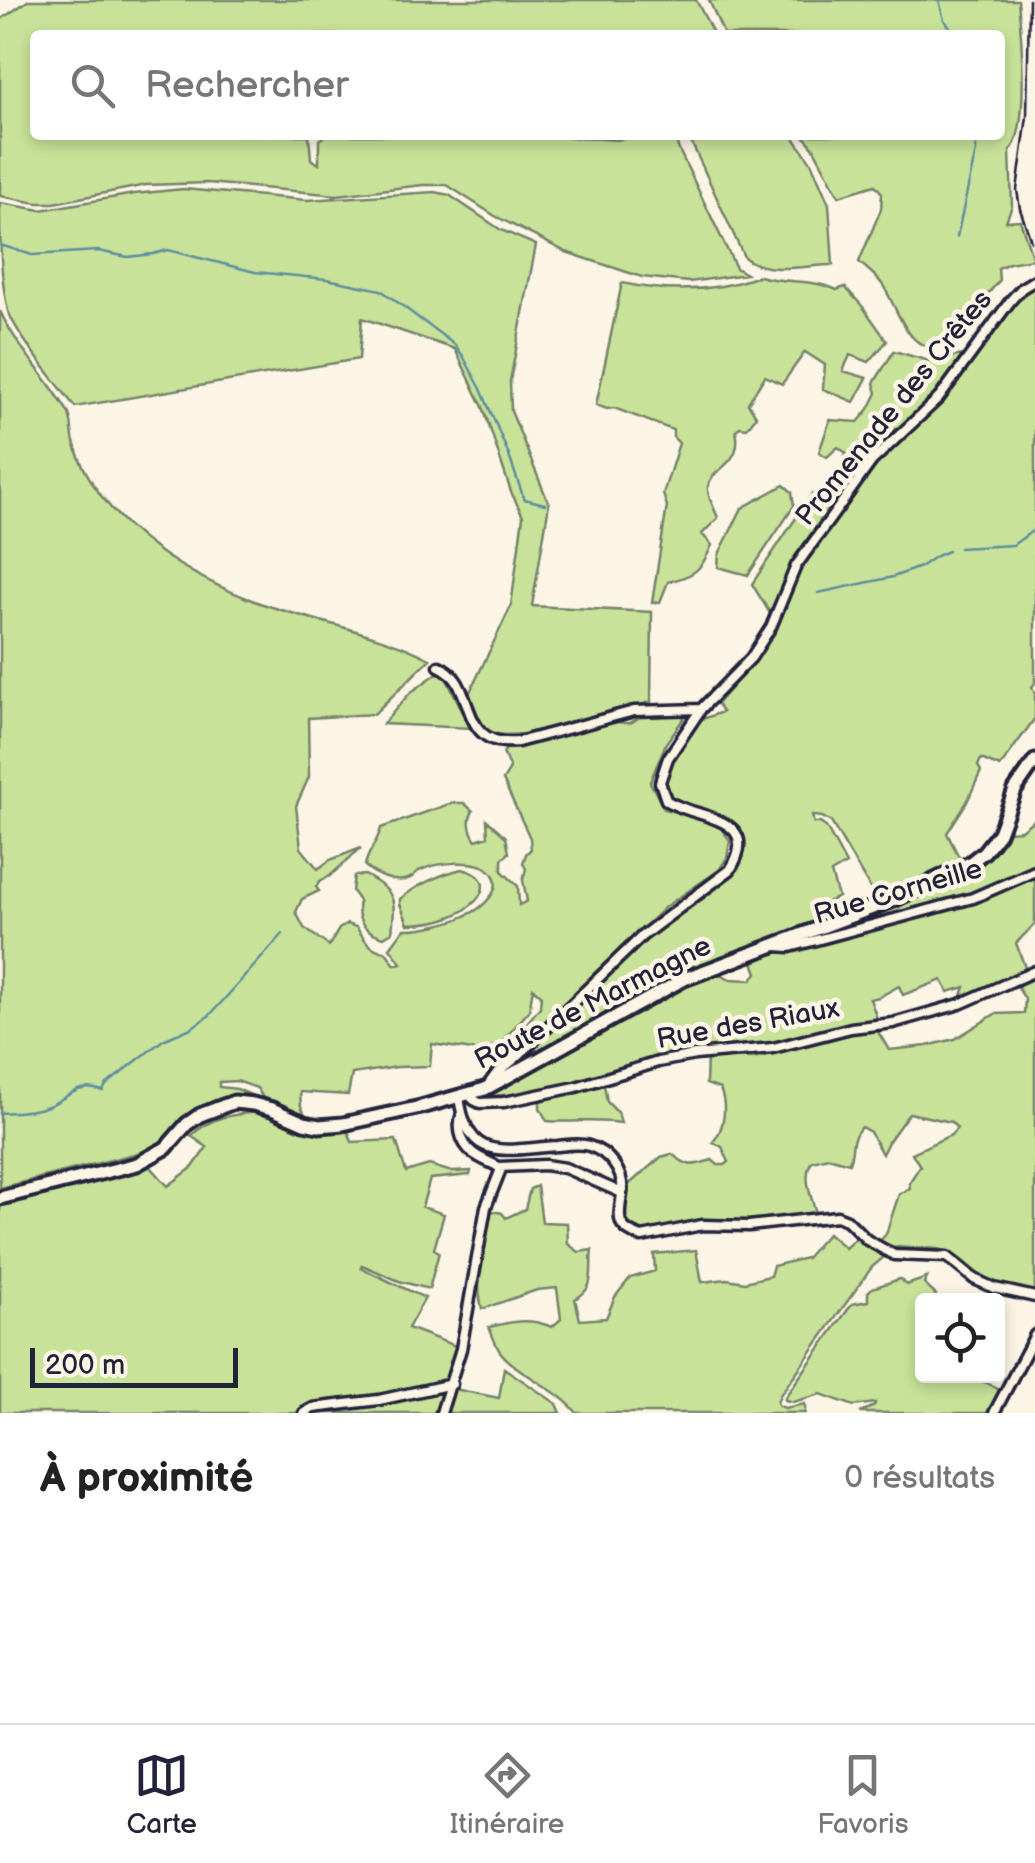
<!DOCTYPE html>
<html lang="fr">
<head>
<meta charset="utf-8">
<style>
	:root { --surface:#fff; --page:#f6f6f6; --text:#222; --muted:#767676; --line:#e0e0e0; --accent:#22223b }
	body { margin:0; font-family:"Balsamiq Sans",sans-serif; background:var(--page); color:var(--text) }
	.controls { position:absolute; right:30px; bottom:30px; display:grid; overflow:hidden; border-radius:10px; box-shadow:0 5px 15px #0003 }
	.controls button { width:90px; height:90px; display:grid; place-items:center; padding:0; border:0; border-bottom:2px solid var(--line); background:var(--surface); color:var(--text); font:50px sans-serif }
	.scale { position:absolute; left:30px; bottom:25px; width:208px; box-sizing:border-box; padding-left:10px; border:5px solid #22223b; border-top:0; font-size:28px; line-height:35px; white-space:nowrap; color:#22223b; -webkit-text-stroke:8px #fcf5e5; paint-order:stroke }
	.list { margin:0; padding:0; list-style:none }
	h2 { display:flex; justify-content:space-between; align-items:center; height:130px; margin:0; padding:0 40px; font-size:42px }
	h2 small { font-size:32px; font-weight:400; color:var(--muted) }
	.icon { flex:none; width:55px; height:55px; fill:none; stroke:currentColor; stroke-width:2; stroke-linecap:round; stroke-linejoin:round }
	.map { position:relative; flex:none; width:1035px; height:1413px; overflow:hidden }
	.search { position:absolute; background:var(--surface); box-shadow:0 5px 15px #0003; left:30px; right:30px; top:30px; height:110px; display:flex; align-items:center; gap:25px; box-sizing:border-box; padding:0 35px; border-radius:10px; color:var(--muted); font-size:38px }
	.sheet { height:310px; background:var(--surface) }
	nav { display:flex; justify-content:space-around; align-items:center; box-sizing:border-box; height:140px; border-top:2px solid var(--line); background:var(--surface); font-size:28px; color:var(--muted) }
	nav a { display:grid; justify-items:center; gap:5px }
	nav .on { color:var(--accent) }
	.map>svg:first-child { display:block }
</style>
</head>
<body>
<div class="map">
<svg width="1035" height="1413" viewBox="0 0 1035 1413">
	<rect width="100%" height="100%" fill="#fcf5e5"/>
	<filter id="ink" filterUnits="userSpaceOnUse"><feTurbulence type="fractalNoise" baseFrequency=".01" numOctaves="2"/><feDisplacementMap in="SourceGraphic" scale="20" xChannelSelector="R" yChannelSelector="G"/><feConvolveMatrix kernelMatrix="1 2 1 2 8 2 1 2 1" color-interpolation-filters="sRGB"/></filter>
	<g filter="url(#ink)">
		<path fill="#c8e399" stroke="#75826a" stroke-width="2.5" d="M29 0H696L714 35H35V135H309L311 159 319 164V140L326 135H539L618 140 631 135H674L679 150 736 268 746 274 689 282 642 277 566 252 495 216 447 185H423L337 195 208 183 146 185 54 203H37L0 196V20Z
			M709 0H1018C1021 30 1030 131 1010 151L1012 206 1006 221 1020 220 1033 259 1009 263 998 268 999 281C981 299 970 327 949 341 910 366 897 304 882 284 876 276 867 269 859 262L881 209 882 193 875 185 839 196 813 147 803 135H1000V35H724Z
			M688 135H792L811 162 829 204 833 265C806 265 765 276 744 257Z
			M183 189 307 200 435 192 449 195 501 230 536 245 510 381 511 411 549 504 532 606 652 612 651 702 527 734 505 735 490 733 481 727 469 694 511 606 523 516 511 492 483 407 455 349 362 318 359 359 75 407C56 381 19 339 8 311 0 277 0 238 0 203L41 210 134 194Z
			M759 276C785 284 812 278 837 290L845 287 863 307 887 341 869 362 850 355 843 371 867 378 854 402 823 389 825 365 805 352 782 384 765 376 748 403 756 416 747 428 740 427 736 430C744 465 711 468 708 486 706 495 715 509 718 518L702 534 712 545C701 571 695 575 668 582L660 602 652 603 667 506 663 494 679 443 673 437V430L614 408 607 409 596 405 622 283C668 293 715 292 759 276Z
			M1035 285V683L1032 687 1035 694V718L1000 767 981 759 978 766 981 771 967 802 947 833 961 861 920 882 877 900 831 822 822 817 812 816 814 823H820L826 827 846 864 831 873 838 897 818 907 813 917 817 923C771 941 723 955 678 975 623 1000 572 1034 521 1065L519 1060C560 1020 600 979 642 942 670 918 710 899 735 871 743 862 744 847 739 835 728 804 685 818 669 794 666 790 665 785 663 780L670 761 697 721 722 712 717 704 752 664 764 647 780 622 798 568 877 463 931 413 1012 303Z
			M0 311C17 348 48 378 68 412 73 421 71 432 74 442 77 451 80 462 85 470 119 535 190 577 257 602 313 622 376 631 430 659L374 714 308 718 309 777 296 806 301 848 318 869 330 860 361 848 330 876 320 881 316 887 319 891 302 899 296 912 304 928 329 946 339 929 347 924 356 927C366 940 368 949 386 952L395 965 401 963 390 948 404 929C420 930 451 923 465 916 482 909 508 887 489 870 476 858 435 863 421 870 410 875 419 875 408 879 394 884 375 875 365 866 367 852 377 844 381 828L452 803H464L473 811C467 820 470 832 476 840L488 836 487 820 506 837 509 853 502 859V871L518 886 519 905 527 901 523 880 526 869 523 863 526 854 531 849 530 838 503 780 510 769 503 753 507 748C540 739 573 729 606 722 624 719 626 730 641 715L681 713 684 718 666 743 650 782 664 809 709 822 722 829 730 841 727 858 719 870 665 907 507 1058 503 1052 540 1007 541 995 533 988 529 1011 499 1045 479 1051 432 1044 430 1066 397 1067 352 1074 348 1095 300 1092 301 1106 306 1117 265 1101 257 1088 237 1081 219 1082V1087L237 1089 253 1096C245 1096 236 1095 229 1096 196 1101 177 1134 150 1150L0 1188Z
			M894 351 929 361 963 355 930 400 910 420 886 437 838 495 791 562 771 615 752 584 812 494 834 488 846 453 838 447 827 457 819 452 830 420 858 422 869 409 877 393 874 383Z
			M784 485 792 492 794 506 748 575 718 567 719 554 742 508Z
			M436 674H441L446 678 471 728 383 724 410 693Z
			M1035 819V868L972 896 832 933 833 927C881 910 935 895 978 867 992 858 1000 845 1008 831L1021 830Z
			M462 869C500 878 479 905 455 915 440 922 424 924 408 924L400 904V899C417 885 441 874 462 869Z
			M365 875C395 892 396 897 392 932L384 937C365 932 355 921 359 901L352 891 354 876Z
			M1035 876V924L1016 943 1027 973 961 999 965 987 948 992 942 980 903 995 899 986 879 997 870 999 878 1021 846 1025 756 1048H719L676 1055 580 1083 532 1092 486 1097 677 988 715 971 730 979 751 980 757 973 752 959 965 905Z
			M1035 976V1293C1017 1290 998 1285 982 1276 969 1268 958 1253 942 1250 921 1245 901 1253 880 1241L886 1234 899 1194 910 1188 909 1183 920 1166 912 1153 951 1135 957 1128 951 1122 909 1113 888 1142 882 1154 870 1132 861 1127C848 1142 855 1148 849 1163L828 1157 812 1161C802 1176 811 1196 816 1213L752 1221 698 1220 649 1233H643L631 1229 622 1216 626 1187 661 1157 672 1154C689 1168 692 1166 712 1160L718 1165H725L729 1162 722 1147 713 1142C725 1128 727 1105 720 1089L706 1084 707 1057 754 1058 783 1051 826 1037 849 1032 877 1030 889 1050 927 1046 955 1039 995 1014 1024 1013 1025 999 1018 988 1020 983Z
			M604 1084 607 1102 618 1113 621 1123C596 1119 572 1123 547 1121L540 1108V1098L581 1091Z
			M258 1112C289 1125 315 1133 348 1131L352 1142 396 1140 406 1172 429 1165 452 1172 471 1171 470 1175 430 1179 422 1207 444 1214 434 1249 439 1252 429 1289 399 1281 362 1265 361 1268 425 1298 408 1328 458 1347 450 1376C402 1399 345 1391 298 1413H0V1206L150 1166 168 1186 193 1167 207 1147 191 1136C211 1116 231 1115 258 1112Z
			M537 1186 542 1222 567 1223 568 1244 579 1252 592 1250C589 1271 597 1288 575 1299L580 1320 606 1318 615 1297 630 1278 655 1271 654 1254 696 1250 702 1282 727 1279 745 1282 770 1276 773 1266 806 1258 828 1233 845 1248 857 1237 884 1257 872 1267 780 1395 777 1402 779 1406 785 1408 805 1404V1413H577C556 1387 515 1373 499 1350 495 1343 492 1334 489 1327 513 1322 528 1317 552 1327L561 1319 557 1288 537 1290 482 1309C474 1278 484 1242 488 1210L502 1213 506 1218 525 1209 530 1189Z
			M927 1278 924 1284 936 1295 933 1298 935 1300H922V1376C952 1376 976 1373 1001 1391L991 1413H860L874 1406 875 1403 854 1406 821 1394 793 1402 785 1400V1397L852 1304 868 1301V1292L872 1288 900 1279 906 1285Z
			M504 1368 557 1404 561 1413H446L454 1389 499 1398Z
			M434 1392H442L437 1413H313L360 1407Z"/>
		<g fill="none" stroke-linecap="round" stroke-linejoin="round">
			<path stroke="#5e8d9f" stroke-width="2.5" d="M939 0 944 20 950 27 952 35
				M957 237 976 151V135
				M0 245 32 255 98 251 128 257 153 254 168 250 255 272 327 279 381 290 455 345 463 356 481 389 508 453 524 499 545 504
				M959 548 1013 545 1035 529
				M818 593 893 577 920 567 936 556 948 551
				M0 1113C13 1112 28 1112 42 1108 68 1101 74 1081 103 1091L106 1085 163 1040 191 1028 210 1015 283 934"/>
			<g stroke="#22223b" stroke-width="15">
				<path id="street" d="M439 666C479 683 455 748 518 742L634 711 701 709
					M776 946 790 947 973 898 1035 871
					M488 1085 496 1074 517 1057 642 936 730 870C765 815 692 819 666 800L660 782 668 758 701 709 751 658 771 627 796 566 872 461 939 398 1011 300 1022 288 1035 280
					M468 1094 474 1100 480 1103 504 1102 576 1087 658 1062 695 1055 773 1048 851 1028 893 1023 960 1004 1035 971
					M459 1096C467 1165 504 1149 558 1146 568 1145 580 1143 589 1146 609 1152 625 1173 622 1194 619 1217 614 1228 642 1237L702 1225 749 1226 837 1216 847 1220 867 1240 894 1255 947 1257 974 1279 994 1288 1035 1297
					M499 1167 545 1165 565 1168 622 1193
					M304 1413 313 1408 379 1400 452 1384
					M441 1413 461 1349 486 1207 501 1169C494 1163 487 1162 479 1157 462 1148 456 1130 462 1113
					M994 1413 1035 1335"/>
			</g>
			<g stroke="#22223b" stroke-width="19">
				<path id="secondary" d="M0 1198 137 1164 166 1148 187 1124 200 1115 234 1102 253 1104 272 1109 304 1123 319 1126 343 1124 421 1107 485 1089 684 979 896 899 970 863 984 852 999 833 1015 790 1035 761"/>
			</g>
			<use href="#street" stroke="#fcf5e5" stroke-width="8"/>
			<use href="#secondary" stroke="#fcf5e5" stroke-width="11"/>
			<path stroke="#22223b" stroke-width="2.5" d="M1029 0 1027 116 1017 190 1020 209 1031 241"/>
		</g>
	</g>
	<g text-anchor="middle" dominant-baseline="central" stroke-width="9" stroke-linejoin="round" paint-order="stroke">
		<g font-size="28" fill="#22223b" stroke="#fcf5e5">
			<text transform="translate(894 408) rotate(-51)">Promenade des Crêtes</text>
			<text transform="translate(898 892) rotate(-16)">Rue Corneille</text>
			<text transform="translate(593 1003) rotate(-27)">Route de Marmagne</text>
			<text transform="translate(748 1024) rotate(-10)">Rue des Riaux</text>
		</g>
	</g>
</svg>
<div class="controls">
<button><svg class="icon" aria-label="locate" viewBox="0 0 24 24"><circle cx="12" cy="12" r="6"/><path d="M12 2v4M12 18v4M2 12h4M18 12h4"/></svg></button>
</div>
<div class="scale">200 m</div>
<div class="search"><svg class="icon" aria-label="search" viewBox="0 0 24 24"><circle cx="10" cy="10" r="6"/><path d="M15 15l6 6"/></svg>Rechercher</div>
</div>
<section class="sheet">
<h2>À proximité<small>0 résultats</small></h2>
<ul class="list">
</ul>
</section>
<nav>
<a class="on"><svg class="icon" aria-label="map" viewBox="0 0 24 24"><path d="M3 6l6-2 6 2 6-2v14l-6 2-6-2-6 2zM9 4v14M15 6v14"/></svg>Carte</a>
<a><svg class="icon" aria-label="directions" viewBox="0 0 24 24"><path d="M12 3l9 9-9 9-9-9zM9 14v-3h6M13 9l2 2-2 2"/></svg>Itinéraire</a>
<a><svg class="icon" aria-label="saved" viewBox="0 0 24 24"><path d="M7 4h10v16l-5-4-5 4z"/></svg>Favoris</a>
</nav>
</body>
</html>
